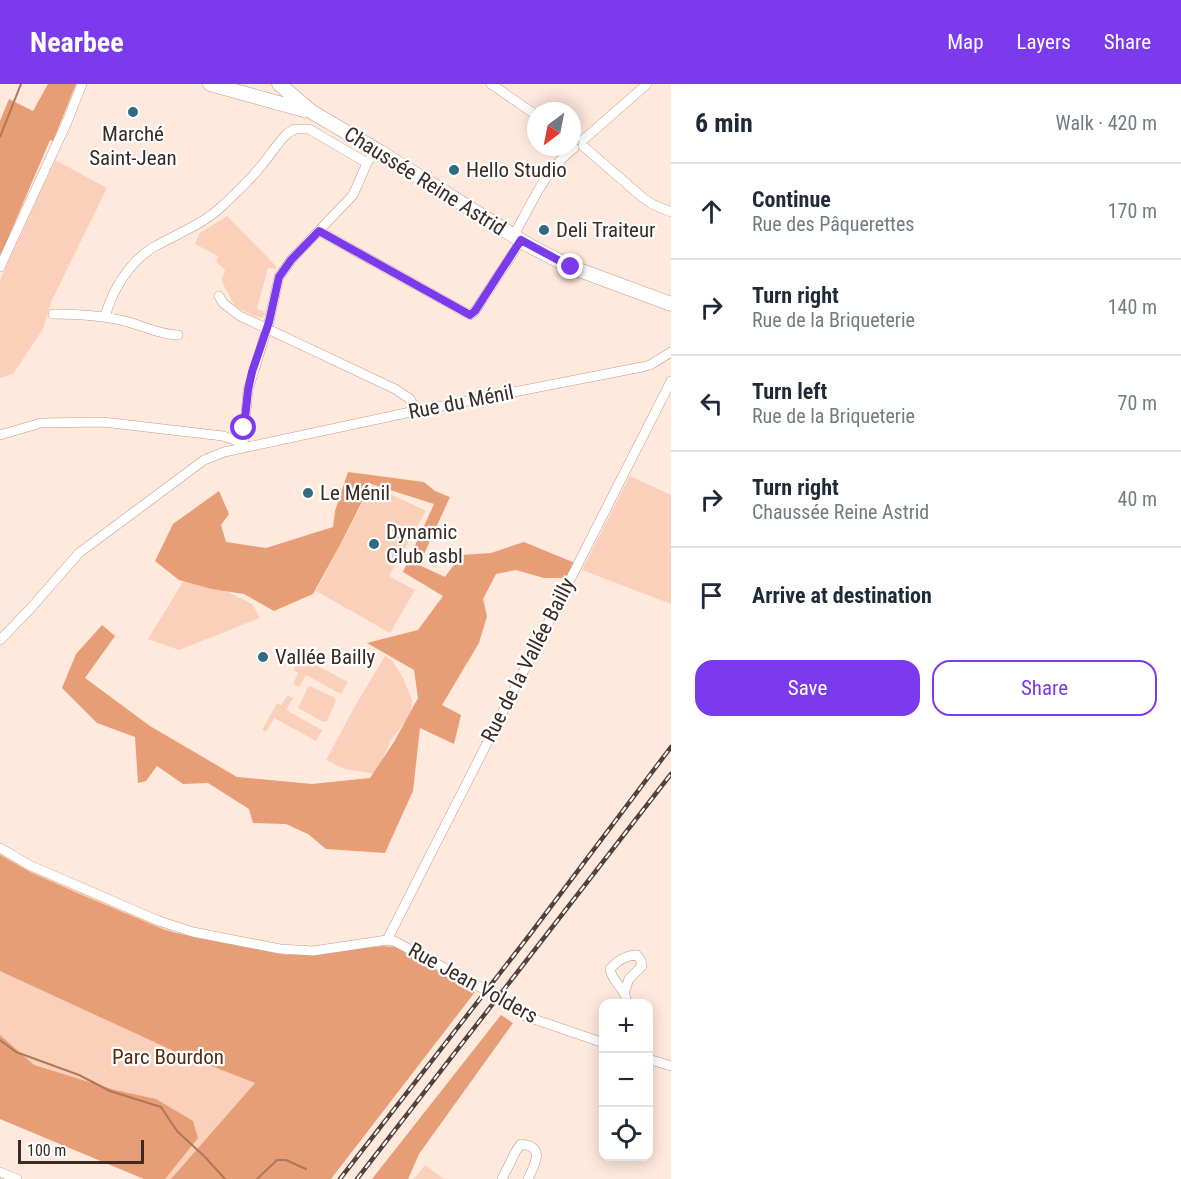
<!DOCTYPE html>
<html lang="en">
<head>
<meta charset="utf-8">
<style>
	:root { --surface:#fff; --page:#f2f2f3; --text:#1f2937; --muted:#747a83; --line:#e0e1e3; --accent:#7c3aed }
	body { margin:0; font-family:"Roboto Condensed",sans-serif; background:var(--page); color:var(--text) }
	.controls { position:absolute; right:18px; bottom:18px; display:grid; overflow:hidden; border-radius:12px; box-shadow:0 3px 15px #0003 }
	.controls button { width:54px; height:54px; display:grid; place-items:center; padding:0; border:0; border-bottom:2px solid var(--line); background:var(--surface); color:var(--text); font:30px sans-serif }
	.compass { position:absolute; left:527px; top:18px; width:54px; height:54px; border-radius:50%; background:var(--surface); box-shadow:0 3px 15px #0003; rotate:212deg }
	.scale { position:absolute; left:18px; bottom:15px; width:126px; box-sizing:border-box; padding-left:6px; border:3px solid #3a2b24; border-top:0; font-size:16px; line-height:21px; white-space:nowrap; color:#3a2b24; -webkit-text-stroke:4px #fff; paint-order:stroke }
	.stop { position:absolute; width:18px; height:18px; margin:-14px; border:4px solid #7c3aed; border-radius:50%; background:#fff }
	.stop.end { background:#7c3aed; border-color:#fff; box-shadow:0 2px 6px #0008 }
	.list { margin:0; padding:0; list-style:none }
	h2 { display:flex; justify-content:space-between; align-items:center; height:78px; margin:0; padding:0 24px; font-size:26px }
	h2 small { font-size:20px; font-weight:400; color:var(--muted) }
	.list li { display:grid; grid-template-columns:39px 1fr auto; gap:18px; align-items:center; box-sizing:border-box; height:96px; padding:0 24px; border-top:2px solid var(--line) }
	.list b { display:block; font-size:22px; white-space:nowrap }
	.list p { margin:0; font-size:20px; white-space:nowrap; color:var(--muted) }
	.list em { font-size:20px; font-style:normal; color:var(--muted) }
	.actions { display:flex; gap:12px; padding:18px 24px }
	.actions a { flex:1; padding:14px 0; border:2px solid var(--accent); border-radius:18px; text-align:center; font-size:21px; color:var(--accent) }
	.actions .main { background:var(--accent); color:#fff }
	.icon { flex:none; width:33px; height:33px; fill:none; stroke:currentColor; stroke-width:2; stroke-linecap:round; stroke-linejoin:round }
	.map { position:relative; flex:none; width:671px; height:1095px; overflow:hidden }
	header { display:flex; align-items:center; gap:36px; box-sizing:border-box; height:84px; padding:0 30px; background:var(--accent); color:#fff }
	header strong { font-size:28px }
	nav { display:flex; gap:33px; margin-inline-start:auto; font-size:21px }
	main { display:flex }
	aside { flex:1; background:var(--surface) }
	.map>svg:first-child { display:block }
</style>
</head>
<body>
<header>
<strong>Nearbee</strong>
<nav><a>Map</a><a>Layers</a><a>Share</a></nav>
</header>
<main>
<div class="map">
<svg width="671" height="1095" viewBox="0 0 671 1095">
	<rect width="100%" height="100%" fill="#ffe8dc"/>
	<path fill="#fbd0ba" d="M55 76 107 104 52 216 43 245 13 290 0 294V196Z
		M227 132 276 182V185L268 184 257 225 265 228 263 234 254 232 235 222 223 200 222 195 225 186 216 178 218 172 195 160 200 149Z
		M630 392 671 411V520L582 486Z
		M372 401 426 427 389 492 415 506 390 549 316 507Z
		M189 488 252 520 260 534 179 566 148 555Z
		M302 571 306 576 348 598 341 610 306 591 299 603 293 600 298 589 294 586Z
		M385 572 392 576 403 594 412 616 410 631 390 657 377 690 344 685 326 676 355 622Z
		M310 602 335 614 336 617 327 637 323 638 298 624 308 603Z
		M288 611 293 614 286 626 322 646 316 657 274 634 266 648 262 646 277 619 281 621Z
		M0 768 184 853 263 868 395 863 475 908 336 1079 327 1095H144L0 1035Z
		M425 1081 444 1095H414Z"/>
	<path fill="#e79d76" d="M48 0H76L53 57 50 56 0 173V37L9 15 33 27Z
		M348 388 424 398 435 407 450 413 419 481 445 493 461 471 491 469 524 458 575 479 569 494H544L516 486 496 490 483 515 487 532 479 559 442 621 461 631 454 660 420 644 413 707 385 769 326 765 308 750 286 740 253 739 249 725 208 699 183 700 157 682 146 697 138 699 135 653 97 639 62 604 76 570 102 541 115 552 85 594 150 642 237 693 312 700 370 694 394 658 418 614 414 586 367 559 418 546 443 512 403 488 434 420 371 400 340 461 313 510 274 527 244 510 212 505 179 496 155 477 173 440 219 407 229 430 221 441 226 458 266 464 333 443 335 427Z
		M0 771 30 788 82 811 165 846 193 853 286 871 384 862 395 863 475 908 331 1095H171L255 999 176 968 0 887Z
		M501 931 513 939 419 1070 408 1095H372Z
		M0 951 34 981 115 1006 156 1015 193 1037 198 1054 165 1095H144L0 1035Z"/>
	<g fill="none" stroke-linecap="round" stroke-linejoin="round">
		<path stroke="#af7759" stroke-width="2" d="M0 53 21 0
			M0 956 16 968 79 991 110 1007 161 1023 177 1047 205 1073 225 1095
			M257 1095 277 1076H286L306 1085"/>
		<g stroke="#bf9b89" stroke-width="10">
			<path id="street" d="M491 0 536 31
				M583 56 647 0
				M583 62 642 113 652 120 671 128
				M319 147 470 231 475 227 521 157
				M513 152C533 119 542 89 574 64
				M0 183 67 38 82 0
				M219 212 223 219 240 232 395 305 410 315 416 326
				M53 230C77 230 100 231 124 237 142 241 160 251 178 251
				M105 233C112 206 130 177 154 163 176 150 202 141 221 123 235 110 250 96 262 81 271 70 278 58 288 49L295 45H309L367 79
				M0 351 41 339 103 338 223 352 232 355 243 360
				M248 363 243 360 248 306 269 238 279 193 291 176 353 111 367 79 376 66
				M0 556 30 525 79 469 204 376 224 368 406 329 642 283 650 281 671 268
				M0 764 29 781 159 837 193 848 280 865 313 867 387 856 394 857 482 904 522 931 604 959
				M387 856 671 297
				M624 909 629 895 642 882 641 877 637 871C627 871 617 877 610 885 612 896 619 900 624 909 625 910 627 918 627 920
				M648 975 671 982
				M0 1088 17 1095
				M502 1095 516 1067 521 1060C546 1063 535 1079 528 1095"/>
		</g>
		<g stroke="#bf9b89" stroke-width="15">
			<path id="secondary" d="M210 0 304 26
				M279 0 312 28 380 68 530 162 571 183 671 220"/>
		</g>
		<use href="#street" stroke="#fff" stroke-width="9"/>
		<use href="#secondary" stroke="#fff" stroke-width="14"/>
		<g stroke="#52423b" stroke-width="4.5">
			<path id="rail" d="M340 1095 528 853 671 663
				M357 1095 671 690"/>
		</g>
		<use href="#rail" stroke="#fff" stroke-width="2" stroke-dasharray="7" stroke-linecap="butt"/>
	</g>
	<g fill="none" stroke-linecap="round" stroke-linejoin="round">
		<path stroke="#7c3aed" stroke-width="8" d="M244 344 248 306 252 288 269 238 279 193 291 176 319 147 470 231 475 227 521 156 571 183"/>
	</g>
	<g fill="#306b83" stroke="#fff" stroke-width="2">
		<circle cx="133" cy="28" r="6"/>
		<circle cx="454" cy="86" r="6"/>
		<circle cx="544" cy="146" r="6"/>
		<circle cx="308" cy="409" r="6"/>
		<circle cx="374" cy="460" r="6"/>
		<circle cx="263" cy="573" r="6"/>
	</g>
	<g text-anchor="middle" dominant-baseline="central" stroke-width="4.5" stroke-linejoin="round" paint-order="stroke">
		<g font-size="21" fill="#3a2b24" stroke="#fff" text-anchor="start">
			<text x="133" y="50" text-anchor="middle">Marché<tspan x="133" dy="24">Saint-Jean</tspan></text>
			<text x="466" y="86">Hello Studio</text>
			<text x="556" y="146">Deli Traiteur</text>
			<text x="320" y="409">Le Ménil</text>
			<text x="386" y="448">Dynamic<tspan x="386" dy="24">Club asbl</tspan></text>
			<text x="275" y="573">Vallée Bailly</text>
		</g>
		<g font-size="21" fill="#3a2b24" stroke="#fff">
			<text transform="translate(425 97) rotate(32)">Chaussée Reine Astrid</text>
			<text transform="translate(461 318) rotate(-11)">Rue du Ménil</text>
			<text transform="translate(528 576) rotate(-63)">Rue de la Vallée Bailly</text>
			<text transform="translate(473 899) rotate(29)">Rue Jean Volders</text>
		</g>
		<g font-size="21" fill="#59290d" stroke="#fff">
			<text x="168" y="973">Parc Bourdon</text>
		</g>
	</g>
</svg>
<div class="controls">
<button>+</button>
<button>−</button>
<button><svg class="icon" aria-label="locate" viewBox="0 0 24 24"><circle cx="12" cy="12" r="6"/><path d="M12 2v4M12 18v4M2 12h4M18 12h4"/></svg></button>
</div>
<svg class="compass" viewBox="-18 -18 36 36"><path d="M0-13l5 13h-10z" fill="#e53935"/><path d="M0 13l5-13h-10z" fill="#747a83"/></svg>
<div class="scale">100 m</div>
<div class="stop" style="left:244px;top:344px"></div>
<div class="stop end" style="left:571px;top:183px"></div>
</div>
<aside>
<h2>6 min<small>Walk · 420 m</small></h2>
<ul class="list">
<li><svg class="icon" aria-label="ahead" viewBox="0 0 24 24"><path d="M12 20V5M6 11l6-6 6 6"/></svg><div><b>Continue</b><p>Rue des Pâquerettes</p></div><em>170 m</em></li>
<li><svg class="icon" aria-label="right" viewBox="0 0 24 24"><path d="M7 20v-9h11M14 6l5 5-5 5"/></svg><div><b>Turn right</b><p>Rue de la Briqueterie</p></div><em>140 m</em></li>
<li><svg class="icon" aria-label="left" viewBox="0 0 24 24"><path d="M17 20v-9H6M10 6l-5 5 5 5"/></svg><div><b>Turn left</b><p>Rue de la Briqueterie</p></div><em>70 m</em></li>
<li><svg class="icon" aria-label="right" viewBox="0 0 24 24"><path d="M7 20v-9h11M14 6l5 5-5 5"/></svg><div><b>Turn right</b><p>Chaussée Reine Astrid</p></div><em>40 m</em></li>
<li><svg class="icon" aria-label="arrive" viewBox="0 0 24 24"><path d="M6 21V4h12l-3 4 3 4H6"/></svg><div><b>Arrive at destination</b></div></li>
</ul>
<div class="actions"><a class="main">Save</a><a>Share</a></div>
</aside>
</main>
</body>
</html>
